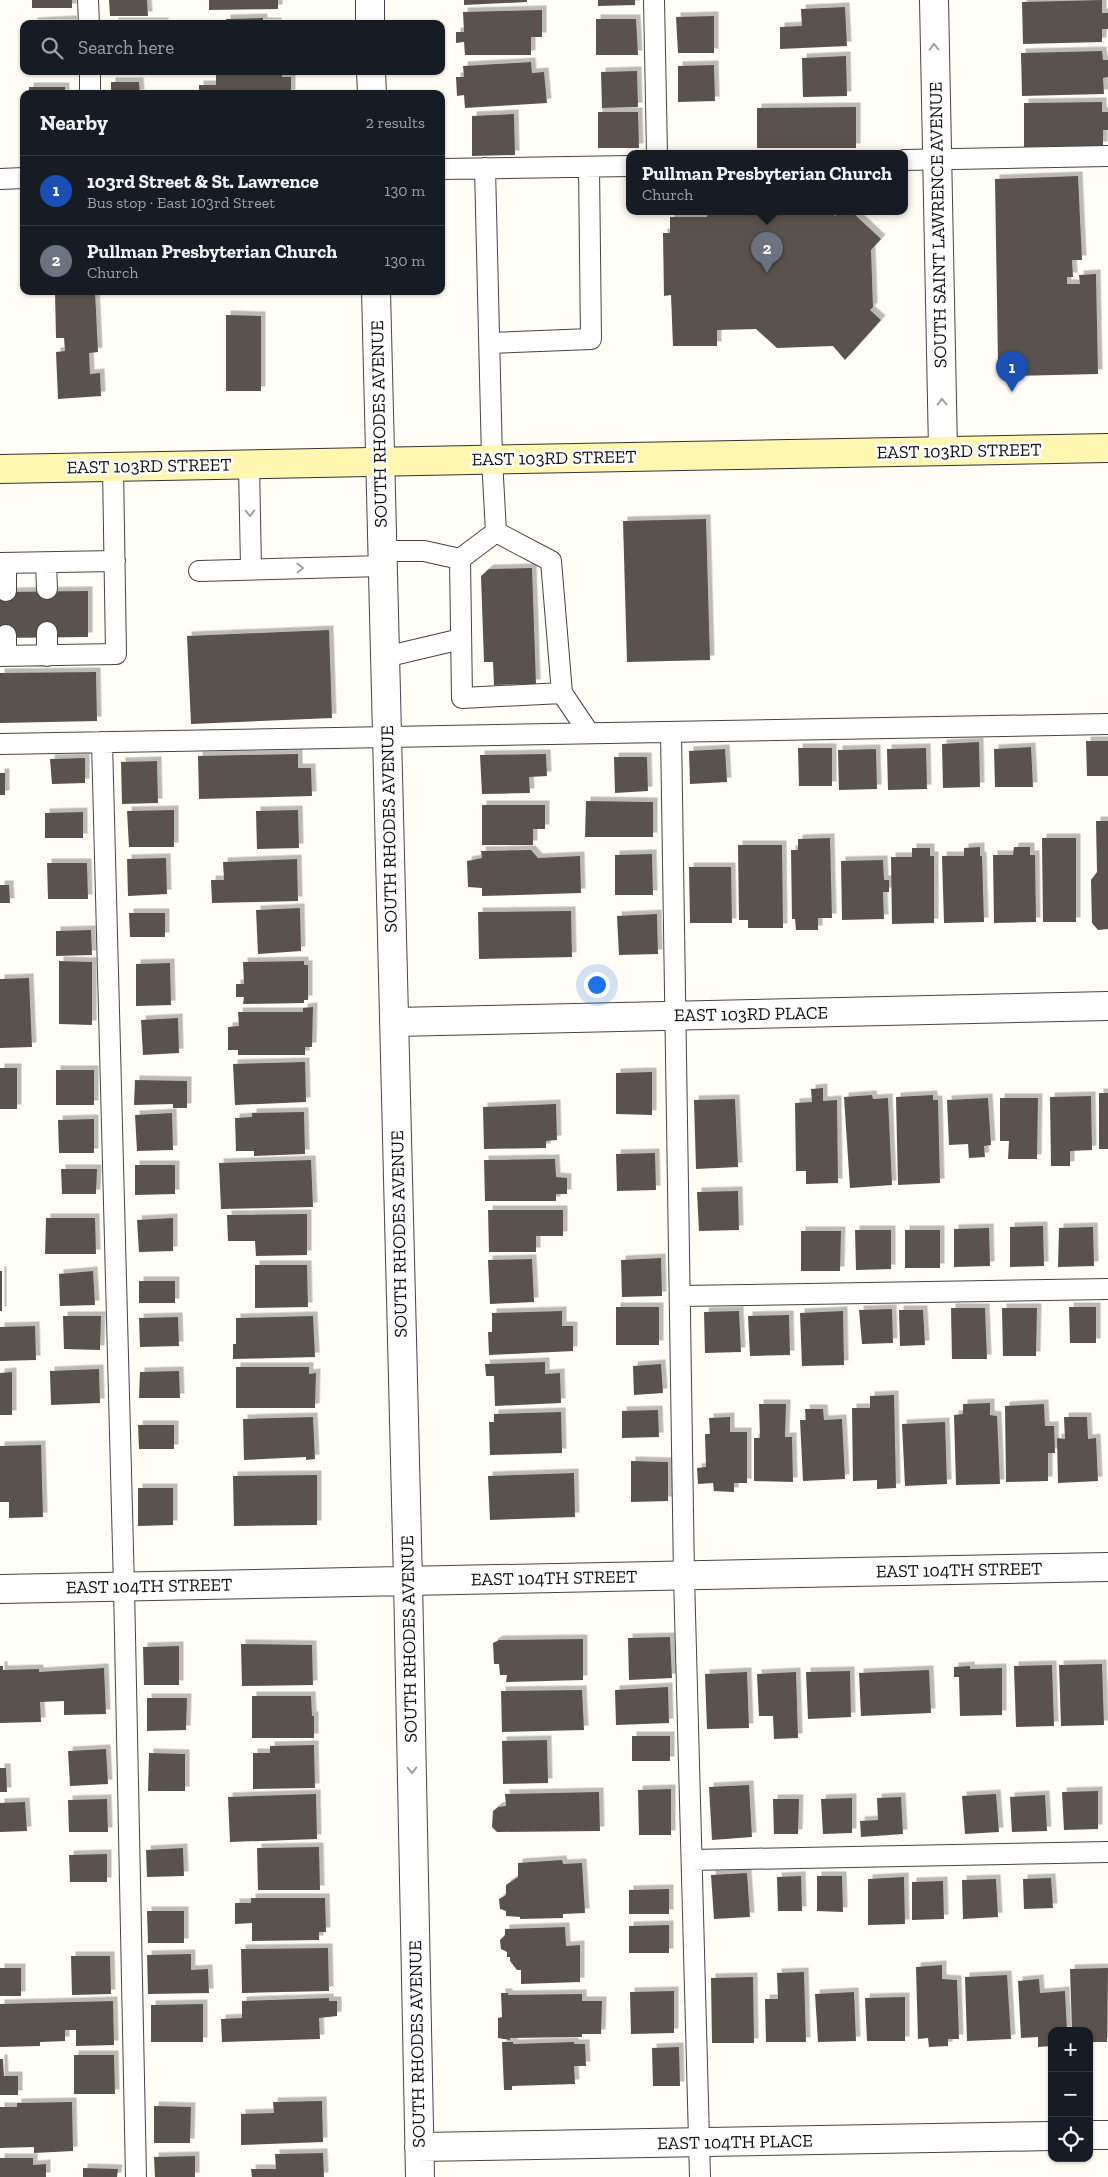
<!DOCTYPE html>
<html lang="en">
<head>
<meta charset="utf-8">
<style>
	:root { --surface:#171b24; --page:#20242c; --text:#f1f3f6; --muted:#9ea1a6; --line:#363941; --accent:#1a73e8 }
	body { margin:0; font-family:"Zilla Slab",serif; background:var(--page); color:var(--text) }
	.controls { position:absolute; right:15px; bottom:15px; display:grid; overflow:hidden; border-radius:10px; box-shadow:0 1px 4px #0004 }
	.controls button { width:45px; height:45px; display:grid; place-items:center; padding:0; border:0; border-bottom:1px solid var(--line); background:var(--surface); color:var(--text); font:25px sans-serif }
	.you { position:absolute; left:596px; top:984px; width:18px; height:18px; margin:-12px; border:4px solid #fff; border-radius:50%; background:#1a73e8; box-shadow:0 0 0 8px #1a73e833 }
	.badge { display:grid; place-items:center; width:32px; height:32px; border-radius:50%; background:var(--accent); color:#fff; font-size:16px; font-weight:700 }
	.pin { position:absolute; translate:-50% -41px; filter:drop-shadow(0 1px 2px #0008) }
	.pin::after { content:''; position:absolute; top:26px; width:18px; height:15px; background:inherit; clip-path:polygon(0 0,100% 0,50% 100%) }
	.popup { position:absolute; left:626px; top:150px; width:282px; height:65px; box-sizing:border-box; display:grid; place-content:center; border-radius:10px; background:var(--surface); filter:drop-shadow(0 1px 4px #0005); font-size:16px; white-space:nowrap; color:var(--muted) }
	.popup b { font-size:19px; color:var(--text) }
	.popup::after { content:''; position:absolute; left:50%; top:100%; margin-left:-10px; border:10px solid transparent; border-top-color:var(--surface) }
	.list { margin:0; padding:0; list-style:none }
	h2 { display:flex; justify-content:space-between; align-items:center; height:65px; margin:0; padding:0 20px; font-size:21px }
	h2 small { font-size:16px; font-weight:400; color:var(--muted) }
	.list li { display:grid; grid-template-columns:32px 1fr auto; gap:15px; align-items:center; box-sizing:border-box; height:70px; padding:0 20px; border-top:1px solid var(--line) }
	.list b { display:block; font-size:19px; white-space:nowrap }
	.list p { margin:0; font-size:16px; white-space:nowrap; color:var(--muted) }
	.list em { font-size:16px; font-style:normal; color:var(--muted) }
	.icon { flex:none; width:28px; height:28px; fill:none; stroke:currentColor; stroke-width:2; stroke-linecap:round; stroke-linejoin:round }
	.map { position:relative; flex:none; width:1108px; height:2177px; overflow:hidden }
	.search { position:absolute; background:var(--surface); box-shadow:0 1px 4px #0004; left:20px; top:20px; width:425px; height:55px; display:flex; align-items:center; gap:12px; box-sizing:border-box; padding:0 18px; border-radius:10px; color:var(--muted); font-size:19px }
	.panel { position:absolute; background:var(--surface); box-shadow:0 1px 4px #0004; left:20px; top:90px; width:425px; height:205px; border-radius:10px }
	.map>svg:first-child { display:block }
</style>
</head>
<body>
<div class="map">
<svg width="1108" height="2177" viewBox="0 0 1108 2177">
	<defs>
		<filter id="shadow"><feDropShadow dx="4.5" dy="-4.5" stdDeviation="0" flood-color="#0004"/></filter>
	</defs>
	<rect width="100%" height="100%" fill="#fffdf5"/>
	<path fill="#5a524d" filter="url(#shadow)" d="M32 0H72V8H32Z
		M109 0H147L148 16H110Z
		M209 0H278V9L209 10Z
		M464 0H527V2L464 5Z
		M598 0H635V5L598 6Z
		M1102 0V13H1108V29H1102V42L1023 44 1022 2Z
		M845 7 847 46 780 49V27L802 26 801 9Z
		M542 10V37H531V55H465L464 42 456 43V32H464L463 12Z
		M714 16V53H678L676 17Z
		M263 18V22H277V24H226V19Z
		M596 19H636L638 55H596Z
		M72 20 73 24H33V22Z
		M114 22H164V24H114Z
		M1102 51 1103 60H1108V77L1103 78 1104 94 1022 96 1021 53Z
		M846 56 847 96 803 97 802 58Z
		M531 62 532 73 544 72 547 103 465 108 464 95 457 96 456 77H464L463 66Z
		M714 65 715 101 678 102V66Z
		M216 71H282V77H291V94H199V85H216Z
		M637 71 638 107 602 108 601 72Z
		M111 82H139L140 94H111Z
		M29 87H65V94H29Z
		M1102 102V112H1108V130H1103V146L1024 147V103Z
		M856 107V148H757V108Z
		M598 112H638L639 148H598Z
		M514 114 515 155 472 156V116Z
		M1078 176 1082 260H1072L1073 277H1067V284H1080L1079 275 1096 274 1098 374 1012 376 1006 374 998 364 995 179Z
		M708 212H831L835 216 839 212H852L881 239 871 250 873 307 870 310 881 320 845 360 833 346 777 348 756 329 717 330V346H673L671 295 664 296 663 233H670V217H707Z
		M95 291 98 352 89 353 90 374 100 373 101 396 58 399 56 352 65 351 64 338H56L55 292Z
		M226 315 261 316V391H226Z
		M706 519 710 660 627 662 623 521Z
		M532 568 536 684 494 685 493 662H484L481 576 489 569Z
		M88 591V637L0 638V592Z
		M329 630 332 718 191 724 187 636Z
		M96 672 97 721 0 723V673Z
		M1086 741H1108V776H1087Z
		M979 742 980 787 943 788 942 744Z
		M1031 747 1033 787H995L994 749Z
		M798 748H832V786H799Z
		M926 748 927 789 888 790 887 749Z
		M725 749 727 782 690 784 689 751Z
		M876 749 877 789 839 790 838 750Z
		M298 754V768H311L312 796 199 799 198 756Z
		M546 754 547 776 529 777 530 793 482 794 480 755Z
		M614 757H647L648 791 615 793Z
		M85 758V783L52 784 50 759Z
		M157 761 158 803 122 804 121 762Z
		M0 773H5V795H0Z
		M586 801 653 802V837H585Z
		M482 805H545V829H533V845H482Z
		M174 810V847H129L127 811Z
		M298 810 299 848 257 849 256 811Z
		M83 812V838H45V813Z
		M1096 821H1108V929L1098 930 1092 923 1091 880 1097 872Z
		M830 838 832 918H818V930H796L795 919H792L791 850H798V839Z
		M1042 838H1076V922H1043Z
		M738 845H782L783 928H748V920H739Z
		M980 847V856H982L984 922 944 923 942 856H964V848Z
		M1014 847H1030V855H1035L1036 922 994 923 993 855H1013Z
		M912 848H930V856H934V923L892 924 891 857H912Z
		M531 850 538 858 580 856 581 893 482 896V888L468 887 467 861 482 858 481 851Z
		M652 854 653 895H615V855Z
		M166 858 167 894 128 896 127 859Z
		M297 859 298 901 212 903 211 880H224L223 862Z
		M883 860 884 880H889V892H883L884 919 842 920 841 861Z
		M47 863H87L88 899H48Z
		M689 867H731L732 923H690Z
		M0 885H9L10 903H0Z
		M300 908 301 951 258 954 256 910Z
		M571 911 572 957 479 959 478 912Z
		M129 913H165V937H130Z
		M657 914 658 954 619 955 617 916Z
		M91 930 92 955 56 956V931Z
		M59 961 92 962V1025L59 1024Z
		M304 961V965H308V1000H304V1003L243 1004 244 997H236V984H244L243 962Z
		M170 963 171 1005 136 1006V964Z
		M29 978 32 1047 0 1048V979Z
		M313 1007 312 1047H305V1055H238V1050H228V1027L239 1026 238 1012H303V1008Z
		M178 1018 179 1053 143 1055 141 1020Z
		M305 1062 306 1102 235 1105 233 1064Z
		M0 1068H17V1109H0Z
		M56 1070H94V1105H56Z
		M652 1072V1115L616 1114V1073Z
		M135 1080 187 1081V1108H173V1104L134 1105Z
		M823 1088V1101L837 1100 838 1183 806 1184V1171H796L795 1103 812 1102 811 1089Z
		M1099 1093H1108V1149H1099Z
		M872 1095 873 1099 888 1098 892 1185 850 1188 844 1097Z
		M933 1095V1100H938L940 1183 898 1185 896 1097Z
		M1091 1096 1092 1150 1070 1151V1166H1051L1050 1097Z
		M988 1098 991 1145 984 1146 985 1157 969 1158 968 1144 949 1145 947 1100Z
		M1000 1098H1038L1037 1159H1008L1009 1141H1000Z
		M735 1099 738 1167 696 1169 694 1100Z
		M556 1104 557 1140 546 1141V1148L484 1149 483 1107Z
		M304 1112 305 1154 254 1156V1151H236L235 1118 252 1117V1113Z
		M172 1113 173 1150 137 1151 135 1115Z
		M94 1119V1153H59L58 1120Z
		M655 1153 656 1190 617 1191 616 1154Z
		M555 1159 556 1177 567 1178V1194H556V1201H485L484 1160Z
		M311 1160 313 1207 221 1209 219 1163Z
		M135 1165H175V1194L135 1195Z
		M61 1169H97L96 1194H62Z
		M738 1191 739 1230 699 1231 697 1192Z
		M488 1210H563V1236H536V1252H489Z
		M307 1214V1255L256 1256 255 1241H228L227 1215Z
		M46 1218H95L96 1254H45Z
		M173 1218V1251L139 1252 137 1220Z
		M1043 1226 1044 1266 1010 1267V1227Z
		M1093 1227 1094 1266 1058 1267 1059 1228Z
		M989 1228 990 1266 954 1267V1229Z
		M855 1230H891V1269L856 1270Z
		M905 1230H940V1268H905Z
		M801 1231H841L840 1271H801Z
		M661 1258 662 1296 622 1297 621 1260Z
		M532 1259 534 1302 490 1304 488 1260Z
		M255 1265H307L308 1307 255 1308Z
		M0 1271H2V1311H0Z
		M93 1271 95 1305 60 1306 59 1274Z
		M139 1281H175V1303H139Z
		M616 1307H659V1345H616Z
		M1069 1307H1096V1343H1070Z
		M951 1308H985L987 1359H952Z
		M1002 1308H1037L1036 1356H1003Z
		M892 1309 893 1343 862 1344 859 1310Z
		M899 1310H923L925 1345 900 1346Z
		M562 1311V1326H573V1351L489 1355 488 1332H492V1313Z
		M739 1311 741 1352 705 1353 704 1312Z
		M843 1311 844 1365 802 1366 800 1313Z
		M789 1315 790 1355 750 1356 748 1316Z
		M63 1316H101L100 1350 64 1349Z
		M313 1316 315 1357 233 1359V1344H236V1318Z
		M178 1317 179 1346 140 1347 139 1318Z
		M35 1326 36 1360 0 1361V1327Z
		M545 1362V1374L560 1373 561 1403 495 1406 494 1376H486L485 1364Z
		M661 1364 663 1393 634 1395 633 1366Z
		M236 1367H309V1374L316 1373 315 1408H236Z
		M99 1369 100 1403 51 1405 50 1371Z
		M179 1371 180 1398H139L140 1372Z
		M12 1372V1415H0V1373Z
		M894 1395 896 1488 877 1489V1480L853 1481 852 1408H870V1396Z
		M990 1403V1415L997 1416 1000 1484 956 1485 954 1415 963 1414V1404Z
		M759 1404H786L785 1437H792L793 1482 754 1481V1438H760Z
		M1044 1404 1045 1426H1054L1055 1453H1048V1481L1006 1482 1005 1406Z
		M805 1409H823L824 1420 842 1419 845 1479 803 1481 800 1420H806Z
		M658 1410 659 1437 622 1438V1411Z
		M561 1412 562 1453 490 1455 489 1422H494V1414Z
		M313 1417 315 1459 306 1460V1457L244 1460 243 1419Z
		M730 1417V1432H747V1483H734V1492L714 1491 713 1483 698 1484 697 1468 706 1467 705 1434H710L709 1418Z
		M1064 1417H1087L1088 1439 1096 1438 1098 1481 1058 1483 1057 1438 1065 1439Z
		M945 1422 947 1484 905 1486 902 1424Z
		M138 1425H174V1449H139Z
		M41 1445 43 1517 9 1518V1502H0V1446Z
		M631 1461 668 1462V1501L631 1502Z
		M574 1473 575 1517 490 1520 488 1476Z
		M317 1475V1525L234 1526 233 1476Z
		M138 1488H173V1525L138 1526Z
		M670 1637 672 1678 629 1680 628 1638Z
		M583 1639V1680L506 1682 507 1675H500L499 1664H494L493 1643 499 1640Z
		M241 1644 312 1645 313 1685 242 1686Z
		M179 1646V1685H144L143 1647Z
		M1102 1664 1104 1725 1061 1726 1059 1665Z
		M1052 1665 1054 1726 1016 1727 1014 1666Z
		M0 1666H3V1670L39 1669V1672L104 1668 106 1714 64 1715V1701L40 1702 41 1722 0 1723Z
		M970 1666V1669L1002 1668V1715L960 1716 959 1677H954V1667Z
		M929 1670 931 1713 861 1716 859 1673Z
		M850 1671 851 1717 808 1719 806 1672Z
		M747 1672 749 1728 707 1729 705 1674Z
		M796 1672 798 1738 774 1739 773 1716H759L757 1674Z
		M668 1687 669 1723 616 1725 615 1690Z
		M582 1690 584 1730 502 1732 501 1691Z
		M252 1696H311L312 1716H314V1738H252Z
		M147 1698H187L186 1730 147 1731Z
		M632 1736H670V1761H632Z
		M547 1740 548 1783 503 1784 502 1741Z
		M314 1745 315 1788 253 1789V1753H270V1746Z
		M106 1749 108 1784 70 1786 68 1751Z
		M149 1753 185 1754V1791H148Z
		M0 1768H6L7 1792H0Z
		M749 1785 752 1837 712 1840 709 1787Z
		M671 1789V1835H639L638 1790Z
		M1098 1791V1829L1064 1830 1062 1792Z
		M599 1792 600 1831 497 1832 492 1827 493 1811 498 1807 506 1806 505 1794Z
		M316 1794 317 1839 230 1842 228 1797Z
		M996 1794 999 1832 965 1834 962 1796Z
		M1045 1795 1047 1831 1012 1832 1010 1797Z
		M901 1797 903 1834 861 1837 860 1821 878 1820 877 1798Z
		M852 1798V1833L823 1834 821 1799Z
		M107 1799 108 1832H69L68 1800Z
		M773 1799H799L798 1834H774Z
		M25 1802 27 1831 0 1832V1803Z
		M319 1847 320 1890H258L257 1848Z
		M183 1848 184 1876 147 1877 146 1850Z
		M107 1854V1882H70L69 1855Z
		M562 1860 563 1864 582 1863 585 1913 563 1914V1918L520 1919V1917L506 1916V1911L500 1909 499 1899 506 1895V1885L518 1877V1863Z
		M747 1873 750 1917 714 1919 711 1875Z
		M801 1876 802 1911H778L777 1877Z
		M817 1876H842L843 1912 817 1911Z
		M904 1877 905 1924 868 1925V1879Z
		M1051 1878 1053 1908 1024 1909 1023 1879Z
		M996 1879 998 1917 963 1919 962 1880Z
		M943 1881 944 1919 912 1920V1882Z
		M669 1889V1914H629V1890Z
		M251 1898H325L326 1932H319V1940L252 1941V1923L235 1924V1903H251Z
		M147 1911H184V1943H148Z
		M669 1925V1953H629V1926Z
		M565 1927 566 1946 580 1945V1982L521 1984V1970H517L510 1961V1957H507V1952L501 1949 500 1940 505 1935V1929Z
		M328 1948 329 1991 242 1993 241 1949Z
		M191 1954V1970L208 1969 209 1993 148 1994 147 1955Z
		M71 1956H110L111 1994 72 1995Z
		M942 1965V1979L957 1980 959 2039H948V2046L929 2047 928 2038 918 2039 916 1967Z
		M0 1968H21V1996H0Z
		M1108 1968 1107 2042H1089V2031H1072L1070 1969Z
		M804 1972 806 2042H766L765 1999H778L777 1973Z
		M1007 1975 1011 2039 967 2041 965 1977Z
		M753 1977 754 2043H712L711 1978Z
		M1039 1979 1040 1993 1065 1991 1067 2031H1052V2046L1038 2047V2037L1021 2038 1018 1981Z
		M674 1991V2033L631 2034 630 1992Z
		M854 1992 856 2041 818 2042 815 1994Z
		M501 1993H508V1995L582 1994V2001H602L601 2034H582V2037L510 2038V2040L498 2038V2018L502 2017Z
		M905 1997V2041H867L865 1998Z
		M329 1998V2001H337V2016L319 2018 320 2039 222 2042 221 2019 242 2018V2001Z
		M113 2001 114 2045 76 2046V2030H65V2041L40 2042V2046L0 2047V2004Z
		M203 2004V2042H151V2005Z
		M502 2042H513V2044L574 2042V2044H585L586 2066H574L575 2084 512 2086V2090H504Z
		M679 2047 680 2086H653L652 2048Z
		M74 2055H114L115 2094H74Z
		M0 2059H3L4 2076H18V2095H0Z
		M322 2101 323 2142 241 2145V2114L274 2113 273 2102Z
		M72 2102 73 2151 34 2153V2147L0 2148V2107H17V2103Z
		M154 2106 191 2107 190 2143H154Z
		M323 2153 324 2177H252L251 2169H276L275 2154Z
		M195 2156V2177H155L154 2157Z
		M0 2158H33V2165L46 2164V2177H0Z
		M83 2168 118 2169 117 2177H83Z"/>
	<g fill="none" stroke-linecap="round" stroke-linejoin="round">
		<g stroke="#444" stroke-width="22">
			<path id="service" d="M88 0 89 24
				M654 0 657 154
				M90 71V94
				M904 160 1108 156
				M485 168 492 459 496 532 460 559 462 698 562 693
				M441 169 630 166
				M0 179 24 178
				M490 343 591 339 589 167
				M249 464 251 569
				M496 532 551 561 562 693 589 733
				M382 551H424L460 559
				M0 563 115 561
				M6 563V591
				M46 563 47 589
				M199 571 382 566
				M47 632V656
				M6 635V656
				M0 656 116 654 113 467
				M385 657 461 639
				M671 732 684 1576 700 2177
				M102 742 124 1587 136 2177
				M0 744 1108 724
				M681 1296 1108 1289
				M692 1860 1108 1852"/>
		</g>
		<g stroke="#444" stroke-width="30">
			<path id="minor" d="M370 0V24
				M934 0 943 451
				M371 71 372 94
				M376 291 408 1581 420 2177
				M394 1022 1108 1006
				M0 1589 1108 1567
				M1089 2135H1108
				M419 2147 1052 2136"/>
		</g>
		<g stroke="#333" stroke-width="30">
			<path id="secondary" d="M0 469 1108 448"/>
		</g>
		<use href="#service" stroke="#fff" stroke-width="20"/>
		<use href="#minor" stroke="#fff" stroke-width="28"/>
		<use href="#secondary" stroke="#fff6b0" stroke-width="28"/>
	</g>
	<defs><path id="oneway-chevron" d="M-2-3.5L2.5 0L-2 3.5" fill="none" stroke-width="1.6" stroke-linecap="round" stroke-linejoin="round" transform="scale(1.25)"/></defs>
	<g stroke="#a0a0a0">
		<use href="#oneway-chevron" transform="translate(934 47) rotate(-91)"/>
		<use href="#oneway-chevron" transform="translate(942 402) rotate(-91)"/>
		<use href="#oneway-chevron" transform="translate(250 513) rotate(88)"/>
		<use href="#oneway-chevron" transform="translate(300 568) rotate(-1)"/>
		<use href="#oneway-chevron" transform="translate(412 1770) rotate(89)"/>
	</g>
	<g text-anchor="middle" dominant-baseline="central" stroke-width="5" stroke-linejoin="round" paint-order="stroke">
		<g font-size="18" fill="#111" stroke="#fff">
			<text transform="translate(938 225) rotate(-91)">SOUTH SAINT LAWRENCE AVENUE</text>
			<text transform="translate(379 424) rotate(-91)">SOUTH RHODES AVENUE</text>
			<text transform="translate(959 451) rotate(-1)">EAST 103RD STREET</text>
			<text transform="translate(554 458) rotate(-1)">EAST 103RD STREET</text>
			<text transform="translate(149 466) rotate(-1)">EAST 103RD STREET</text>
			<text transform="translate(389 829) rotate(-91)">SOUTH RHODES AVENUE</text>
			<text transform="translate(751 1014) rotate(-1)">EAST 103RD PLACE</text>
			<text transform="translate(399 1234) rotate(-91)">SOUTH RHODES AVENUE</text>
			<text transform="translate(959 1570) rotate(-1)">EAST 104TH STREET</text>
			<text transform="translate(554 1578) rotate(-1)">EAST 104TH STREET</text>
			<text transform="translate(149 1586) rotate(-1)">EAST 104TH STREET</text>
			<text transform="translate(409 1639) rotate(-91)">SOUTH RHODES AVENUE</text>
			<text transform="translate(417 2044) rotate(-91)">SOUTH RHODES AVENUE</text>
			<text transform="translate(735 2142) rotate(-1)">EAST 104TH PLACE</text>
		</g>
	</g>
</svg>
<div class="controls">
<button>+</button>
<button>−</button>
<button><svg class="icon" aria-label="locate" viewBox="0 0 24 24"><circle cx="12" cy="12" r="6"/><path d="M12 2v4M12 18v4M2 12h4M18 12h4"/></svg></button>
</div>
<div class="you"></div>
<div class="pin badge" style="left:1012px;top:392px;background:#1a4fb4">1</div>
<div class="pin badge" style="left:767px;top:273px;background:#6b7280">2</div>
<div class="popup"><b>Pullman Presbyterian Church</b>Church</div>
<div class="search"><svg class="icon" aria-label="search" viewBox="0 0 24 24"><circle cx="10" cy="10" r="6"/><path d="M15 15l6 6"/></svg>Search here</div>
<section class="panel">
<h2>Nearby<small>2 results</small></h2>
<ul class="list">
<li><span class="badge" style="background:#1a4fb4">1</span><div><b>103rd Street &amp; St. Lawrence</b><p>Bus stop · East 103rd Street</p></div><em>130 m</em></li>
<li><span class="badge" style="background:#6b7280">2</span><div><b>Pullman Presbyterian Church</b><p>Church</p></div><em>130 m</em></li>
</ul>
</section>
</div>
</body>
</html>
